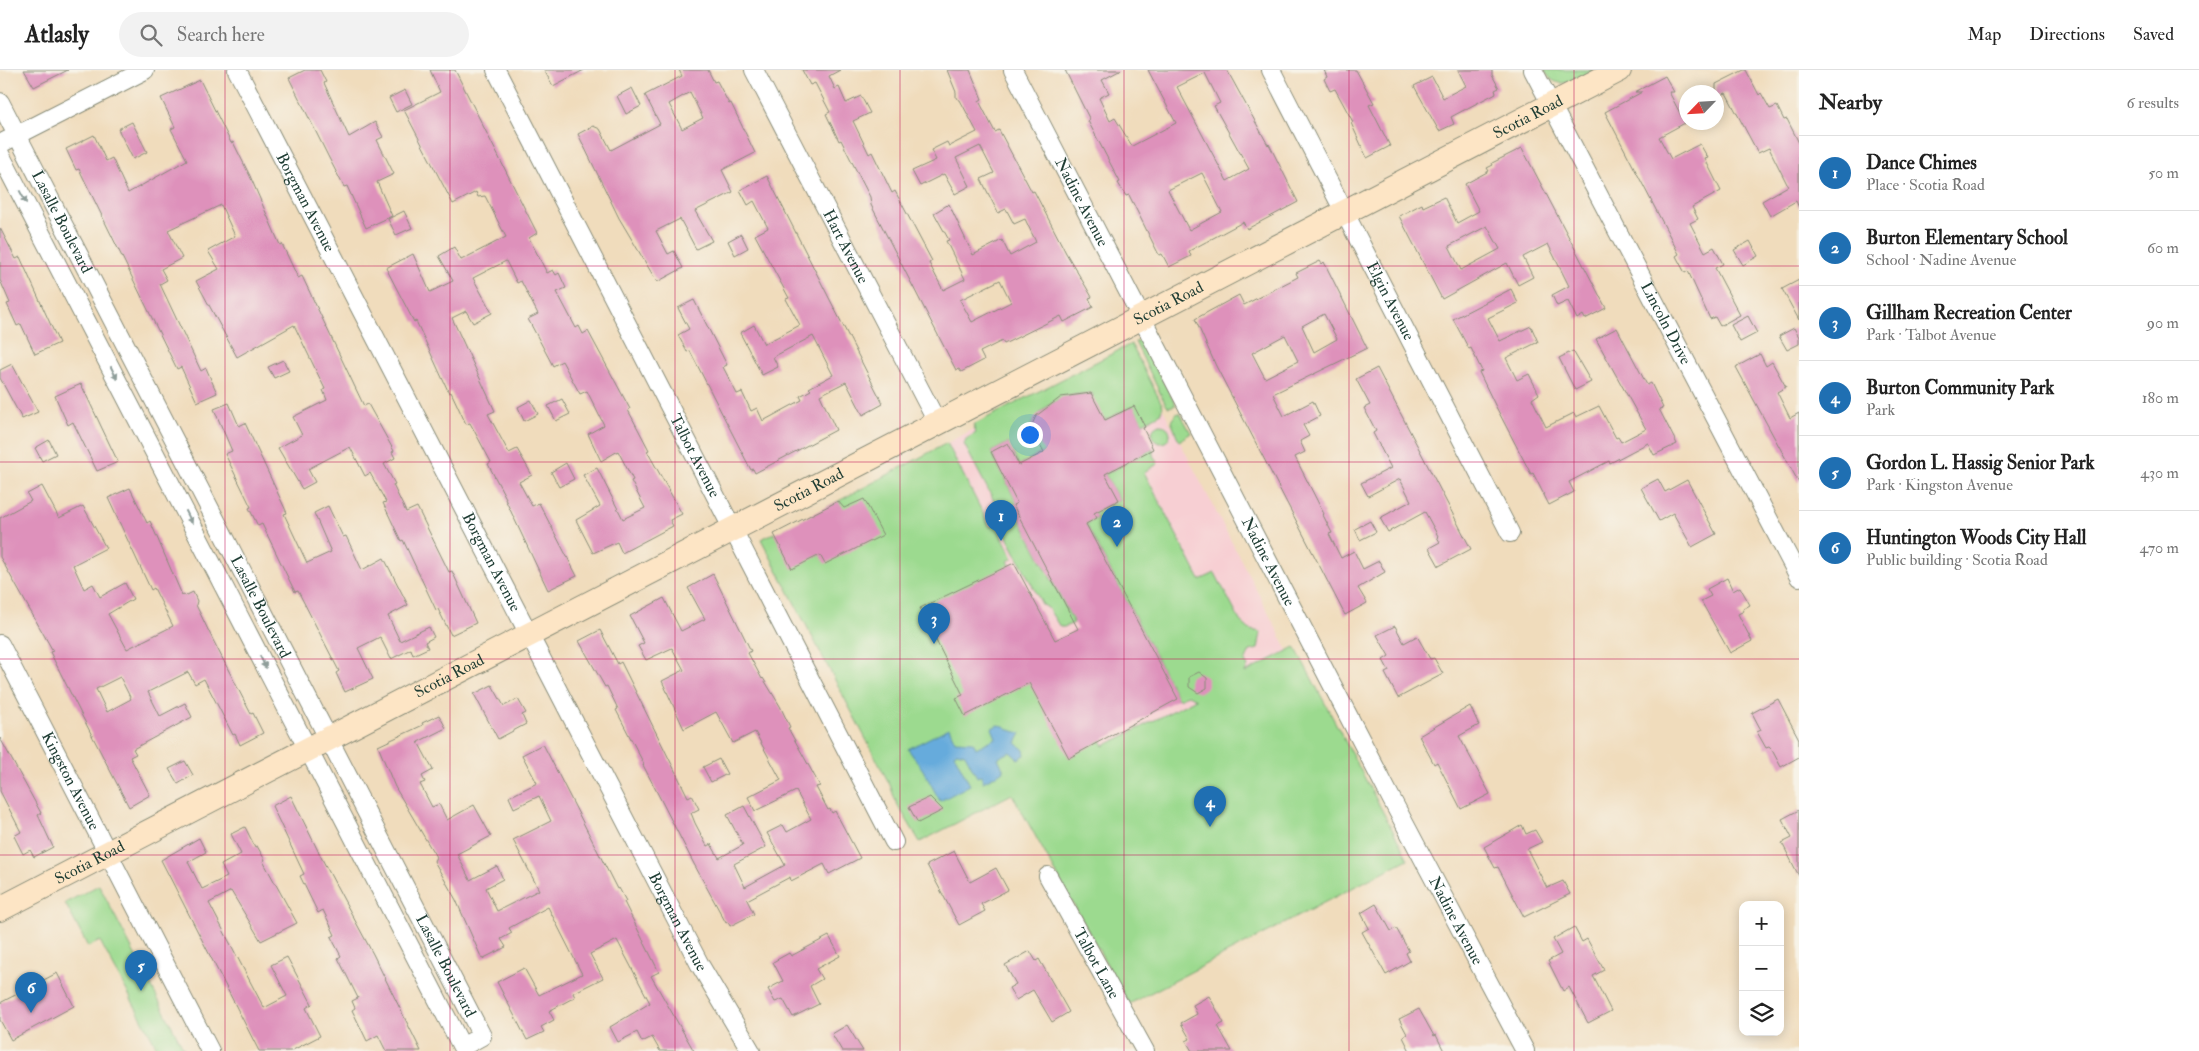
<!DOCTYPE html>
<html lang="en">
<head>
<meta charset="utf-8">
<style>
	:root { --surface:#fff; --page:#f2f2f2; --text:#222; --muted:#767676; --line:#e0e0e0; --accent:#1f6fb2 }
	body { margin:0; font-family:"IM FELL Double Pica",serif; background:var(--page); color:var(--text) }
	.controls { position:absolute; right:15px; bottom:15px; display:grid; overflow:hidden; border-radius:10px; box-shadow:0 2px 12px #0003 }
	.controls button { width:45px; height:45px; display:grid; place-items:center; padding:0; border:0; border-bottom:1px solid var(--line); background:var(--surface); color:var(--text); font:25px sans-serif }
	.compass { position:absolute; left:1679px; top:15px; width:45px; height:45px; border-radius:50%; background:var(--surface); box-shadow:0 2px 12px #0003; rotate:245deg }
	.you { position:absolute; left:1029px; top:364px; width:18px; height:18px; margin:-12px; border:4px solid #fff; border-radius:50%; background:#1a73e8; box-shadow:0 0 0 8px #1a73e833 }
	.badge { display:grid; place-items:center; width:32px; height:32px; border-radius:50%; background:var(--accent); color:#fff; font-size:16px; font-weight:700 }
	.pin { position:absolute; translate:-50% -41px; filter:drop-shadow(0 1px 2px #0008) }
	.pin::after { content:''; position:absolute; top:26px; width:18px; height:15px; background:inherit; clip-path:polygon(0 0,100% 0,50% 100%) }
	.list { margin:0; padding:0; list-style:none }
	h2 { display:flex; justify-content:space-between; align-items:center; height:65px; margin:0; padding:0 20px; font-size:21px }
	h2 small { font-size:16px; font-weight:400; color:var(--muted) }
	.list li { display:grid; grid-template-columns:32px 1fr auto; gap:15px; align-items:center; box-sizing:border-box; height:75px; padding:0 20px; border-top:1px solid var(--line) }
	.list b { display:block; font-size:19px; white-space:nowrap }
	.list p { margin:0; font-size:16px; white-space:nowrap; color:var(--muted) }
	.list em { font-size:16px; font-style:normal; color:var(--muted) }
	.icon { flex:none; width:28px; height:28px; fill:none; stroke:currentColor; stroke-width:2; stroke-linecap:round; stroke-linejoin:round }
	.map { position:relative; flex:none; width:1799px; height:981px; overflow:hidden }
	header { display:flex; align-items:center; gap:30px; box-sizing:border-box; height:70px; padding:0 25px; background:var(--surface); border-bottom:1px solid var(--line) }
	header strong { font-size:24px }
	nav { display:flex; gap:28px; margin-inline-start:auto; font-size:18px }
	.search { width:350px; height:45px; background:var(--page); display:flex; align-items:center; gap:12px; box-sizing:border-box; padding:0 18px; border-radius:28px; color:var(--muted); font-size:19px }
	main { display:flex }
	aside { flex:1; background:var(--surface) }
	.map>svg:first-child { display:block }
</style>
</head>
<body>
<header>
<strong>Atlasly</strong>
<div class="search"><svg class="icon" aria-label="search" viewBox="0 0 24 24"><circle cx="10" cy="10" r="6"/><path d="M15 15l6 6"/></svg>Search here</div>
<nav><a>Map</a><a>Directions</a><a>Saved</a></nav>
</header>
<main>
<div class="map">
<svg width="1799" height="981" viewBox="0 0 1799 981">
	<rect width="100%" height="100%" fill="#f7f3e8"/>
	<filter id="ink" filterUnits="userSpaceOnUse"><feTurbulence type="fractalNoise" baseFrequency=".02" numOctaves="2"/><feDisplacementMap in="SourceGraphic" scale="10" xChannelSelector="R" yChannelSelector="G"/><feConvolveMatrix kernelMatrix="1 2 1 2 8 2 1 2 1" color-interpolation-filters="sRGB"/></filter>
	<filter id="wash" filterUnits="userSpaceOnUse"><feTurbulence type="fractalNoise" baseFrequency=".0096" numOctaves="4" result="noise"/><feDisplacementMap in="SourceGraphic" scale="20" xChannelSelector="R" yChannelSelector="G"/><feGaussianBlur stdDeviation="1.12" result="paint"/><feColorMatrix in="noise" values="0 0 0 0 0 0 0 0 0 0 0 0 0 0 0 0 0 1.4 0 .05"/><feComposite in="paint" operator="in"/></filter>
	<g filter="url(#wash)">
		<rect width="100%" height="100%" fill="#f0dcbc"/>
		<path fill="#f7cfd3" d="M1131 277 1288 581 1104 677 947 373Z"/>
		<path fill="#9cda8f" stroke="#5e8c62" d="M1544 0H1594C1576 9 1557 24 1544 0Z
			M1141 270 1176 335 1169 337 1166 335 1135 272Z
			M1131 274 1163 336 1160 344 1143 353 1133 336 1105 350 1091 338 1093 324C1066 323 1045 331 1031 356L1042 362 1044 382 1019 395 1008 373 991 382 1017 433 1013 436 1074 553 1064 557H1060L1048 538 1042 534 999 451 994 431 964 374 966 369 976 363 973 355Z
			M1180 343 1191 363 1179 371 1171 351 1176 344Z
			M1152 364a9 9 0 1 1 18 0a9 9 0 1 1-18 0Z
			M947 373 990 457 996 454 1013 488 1008 491 1104 676 1196 629 1188 625 1178 629 1086 454 1097 448 1094 443 1119 430 1105 404 1153 379V385L1158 394 1144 402 1200 510 1215 503 1240 551 1250 560 1261 562 1258 579 1250 581 1245 592 1248 596 1245 603 1295 577 1408 789 1129 934 1012 724 920 772 896 732 890 715 761 469 774 463 775 465Z
			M99 815 177 966 185 981H159L100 871 88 877 65 833Z"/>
		<path fill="#66abdc" stroke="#427488" d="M998 655 1004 656 1009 660 1021 663 1016 673 1024 680 1025 685 1018 689 1010 682 998 688 1004 701 983 712 982 705 977 707 965 684 957 682 954 684 970 715 940 731 923 700 908 679 949 658 955 671 973 672 976 678 996 668 992 658Z"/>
		<g id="blocks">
			<path fill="#de91bb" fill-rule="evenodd" d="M24 0H68L34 17Z
				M305 0H320L326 12 324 13 349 67 375 52 383 67 377 70 394 104 377 112 392 146 366 158 347 116 344 117 329 88 289 8Z
				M430 0H455L537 163 529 168 547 203 553 200 556 205 559 203 566 218 557 222 576 258 579 256 583 264 588 261 630 339 628 340 649 380 647 381 682 444 670 450 673 456 622 483 617 472 593 483 576 450 600 436 583 405 597 398 623 449 645 438 631 411 633 410 618 381 601 391 588 364 604 355 587 321 580 324 562 291 553 296 528 249 538 244 521 211 517 213 506 191 473 208 492 243 473 253 466 241 452 248 495 341 488 344 509 383 517 379 532 405 519 412 532 436 539 433 577 506 548 520 505 429 506 428 488 394 491 392 470 353 466 354 451 322 449 323 416 251 414 252 386 198 413 184 430 222 453 211 439 186 454 177 461 190 506 167 485 126 478 127 476 122 453 134 404 40 440 22Z
				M544 0H584L553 16Z
				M679 0H708L714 12 717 11 729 34 731 33 755 83 722 100 733 122 695 141 712 171 696 179 680 149 656 161 668 184 674 181 683 198 657 212 619 148 578 64 593 56 600 59 611 80 660 54 645 25 682 6ZM690 22 703 48 682 59 669 34Z
				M802 0H840L829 6 835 19 839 17 846 33 861 26 870 43 853 51 869 84 872 82 892 123 895 121 932 191 929 193 943 220 965 209 946 171 949 170 934 143 949 134 973 185 1002 170 1010 186 1036 172 1025 149 1014 154 1006 139 998 143 981 109 994 103 980 76 956 88 970 116 955 124 944 104 920 116 912 101 936 90 931 80 947 72 949 76 977 62 960 30 956 28V22L947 0H970L982 29 979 31 995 62 999 60 1032 122 1034 121 1066 183 1092 227 1089 228 1093 237 1064 252 1061 246 1004 274 1002 271 980 282 984 290 961 302 959 299 956 300 871 135 870 127 852 92 841 70 839 71 826 44 830 42 815 13 810 15ZM1000 210 1011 232 972 252 960 230Z
				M1065 0H1121L1102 10 1109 23 1099 28 1110 51 1115 48 1132 76 1176 53 1148 0H1227L1268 75 1269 74 1298 132 1247 159 1243 152 1189 181 1191 186 1169 197 1162 184 1159 185 1129 125 1126 126 1118 113 1120 112 1088 51 1090 50ZM1205 3 1220 33 1214 36 1249 99 1227 111 1177 17ZM1202 103 1222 142 1189 160 1168 120Z
				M1324 0H1356L1374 33 1369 35 1390 76 1367 88 1351 53 1353 52 1335 19 1330 21 1324 9 1327 7Z
				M1458 0H1492V5L1499 18 1495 20 1496 23 1451 47 1454 54 1439 61 1414 16 1432 7 1443 28 1466 16Z
				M1744 0H1746L1759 25 1761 23 1770 39 1777 36 1784 50 1787 49 1799 73V138L1796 131 1770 146 1762 131 1788 116 1769 78 1758 83 1726 23 1716 27V14Z
				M1665 6 1674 22H1669L1685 53 1659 67 1671 89 1700 74 1708 88 1705 89 1721 121 1692 137 1698 149 1690 153 1705 182 1714 177 1723 194 1715 198 1740 245 1720 256 1715 247 1710 249 1688 201 1685 203 1676 186 1679 184 1605 42 1642 22H1635Z
				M200 10 231 73 233 72 250 106 280 175 282 174 298 208 302 206 364 336 368 334 394 381 392 382 395 388 384 394 395 414 393 415 406 442 417 437 449 502 452 501 476 553 451 565 438 539 436 540 403 470 401 471 383 433 386 432 370 403 365 406 350 377 308 399 315 412 302 419 278 378 302 365 293 347 327 330 323 320 325 319 294 255 237 287 196 211 219 199 208 181 235 166 221 135 168 160 182 188 161 199 167 210 160 214 201 301 206 298 217 323 197 332 181 297 177 299 79 99 76 100 66 79 94 65 106 91 112 88 128 123 187 90 171 59 175 57 161 28Z
				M632 18 641 36 626 44 617 26Z
				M405 20 412 34 396 42 389 28Z
				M132 52 147 82 133 89 118 59Z
				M1522 78 1606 238 1585 249 1583 245 1577 249 1568 231 1557 236 1552 225 1569 216 1548 174 1523 187 1533 207 1518 215 1507 193 1442 229 1399 146 1422 134 1423 137 1444 127 1457 153 1479 141 1465 114 1489 101 1487 98 1493 95 1492 93ZM1487 156 1500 179 1461 200 1449 176Z
				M767 106 883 334 863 345 846 312 820 325 836 360 755 403 753 399 751 400 690 281 687 282 678 265 689 259 678 238 694 230 727 295 723 297 737 324 742 322 751 341 757 338 763 351 802 330 800 326 811 320 809 318 833 305 813 266 773 287 778 297 762 305 740 263 754 255 764 274 800 255 786 229 789 228 755 165 768 158 754 131 748 135 740 120Z
				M404 141 412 158 396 165 388 149Z
				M0 158 16 189 20 187 59 273 35 284 21 254 17 256 7 234 10 233 0 210Z
				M741 164 748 178 735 185 728 171Z
				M1750 171 1758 186 1743 195 1734 180Z
				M1320 191 1322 194 1324 192 1367 278 1273 324 1284 346 1313 331 1320 346 1303 355 1309 366 1300 371 1305 382 1295 387 1324 444 1323 445 1332 463 1329 464 1341 488 1354 481 1363 499 1379 491 1385 502 1358 518 1367 533 1345 545 1216 296 1195 249 1239 225 1244 235 1298 207 1296 203ZM1324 244 1337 269 1314 282 1302 256ZM1285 265 1298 291 1265 308 1252 283Z
				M1799 210V250L1782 219Z
				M1511 219 1518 233 1488 248 1500 271 1531 256 1538 272 1506 288 1517 310 1529 304 1539 324 1532 329 1546 357 1574 343 1576 347 1599 336 1616 368 1618 367 1621 372 1646 359 1596 269 1617 258 1647 315 1651 313 1663 338 1659 339 1677 374 1654 385 1648 373 1610 393 1609 391 1569 412 1574 422 1549 435 1533 403 1531 404 1495 335 1479 302 1482 301 1471 278 1469 279 1453 249Z
				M1748 246 1757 263 1740 272 1731 255Z
				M1794 258 1799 267V274L1787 280 1779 266Z
				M1573 281 1591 312 1575 320 1559 288Z
				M1760 284 1766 296 1772 292 1786 317 1777 322 1790 348 1799 343V413L1736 297Z
				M283 290 289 301 274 308 268 297Z
				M12 294 38 342 22 349 0 308V300Z
				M1377 298 1471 479 1439 496 1429 478 1440 472 1437 467 1438 466 1425 442 1388 462 1380 448 1411 431 1400 409 1368 426 1361 413 1391 398 1373 363 1376 361 1364 338 1370 335 1356 309Z
				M81 314 118 392 97 401 73 352 68 355 55 326Z
				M1091 323 1105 350 1134 336 1145 357 1143 358 1153 379 1105 404 1119 430 1094 443 1097 448 1086 454 1178 629 1069 688 1029 613 965 646 956 628 963 625 920 538 1014 493 1055 570 1078 559 1013 435 1017 433 991 382 1008 373 1019 395 1044 382 1031 357 1036 346 1061 327Z
				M562 329 570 344 556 351 548 336Z
				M531 330 538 344 524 351 518 337Z
				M229 333 239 356 245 353 287 443 284 444 307 493 331 482 314 443 328 436 343 467 346 466 362 500 384 488 408 535 388 546 400 571 429 557 434 567 425 572 428 578 413 585 411 579 391 589 380 567 358 578 373 609 345 622 336 603 339 601 298 521 295 522 262 454 258 456 249 438 251 437 225 384 232 381 214 339Z
				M49 370 56 384 42 391 35 378Z
				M566 393 574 409 559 417 551 402Z
				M1658 409 1665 422 1687 410 1716 464 1692 477 1673 443 1659 451 1641 418Z
				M42 416 59 448 83 436 106 478 73 495 84 519 93 514 100 527 125 513 133 529 108 544 127 579 173 556 154 518 151 520 108 428 130 418 147 453 150 451 182 525 184 524 185 526 193 522 197 531 196 535 213 570 251 644 253 643 263 663 240 675 235 664 233 665 204 609 195 614 188 602 148 622 160 646 185 633 192 647 133 679 136 684 130 687 150 725 129 737 83 648 50 582 53 581 0 487V448L31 431 27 424ZM120 607 131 629 107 642 96 619Z
				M864 429 883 465 825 494 820 485 792 499 774 464 838 431 844 438Z
				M1370 451 1376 462 1360 470 1355 459Z
				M713 504 751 581 748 583 762 609 763 608 780 636 790 657 788 658 820 716 816 717 828 740 830 739 832 743 835 741 860 788 829 804 824 794 791 811 790 807 747 830 754 844 730 856 728 852 726 853 694 794 643 695 644 694 616 640 618 639 607 616 605 617 579 571 600 560 618 594 621 592 688 727 692 725 699 739 691 743 695 753 707 776 711 774 719 788 743 775 727 745 744 736 766 777 734 794 745 817 785 795 767 763 783 755 787 762 811 749 796 721 755 741 748 727 781 710 755 662 733 673 716 642 684 659 662 611 684 600 672 578 646 590 638 576 644 573 630 546 664 528 681 561 705 549 688 518Z
				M1727 508 1733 521 1740 517 1750 535 1743 539 1744 541 1738 544 1752 571 1730 583 1701 531 1711 526 1707 519Z
				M1395 556 1404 573 1417 566 1430 589 1434 588 1443 604 1398 628 1385 603 1389 601 1383 590 1389 586 1377 565Z
				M1199 602 1207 608V618L1198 623 1189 617V607Z
				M492 615 504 636 518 629 526 643 522 645 526 654 498 669 474 624Z
				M1778 629 1799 669V687L1781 697 1772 680 1769 677 1766 678 1757 662 1761 660 1752 643Z
				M1470 636 1479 655 1459 666 1490 724 1461 739 1437 692 1434 694 1419 666Z
				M439 645 446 658 418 672 433 700 422 706 425 712 420 714 432 737 439 734 447 750 474 735 491 766 457 784 470 810 497 796 503 809 486 818 497 841 539 820 513 770 551 751 539 726 514 738 509 727 537 713 522 685 543 674 617 819 619 818 626 831 624 832 659 902 651 906 694 981H660L652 967 642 972 637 962 618 972 610 957 650 933 617 870 590 884 603 908 573 923 575 927 549 941 554 950 541 957 544 962 527 970 497 912 524 898 539 925 582 904 548 837 509 858 512 863 501 869 506 877 482 889 456 830 434 791 436 787 395 717 378 676 423 655 422 653Z
				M0 668 41 743 38 745 53 777 34 787 30 780 23 784 14 766 21 762 0 721Z
				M719 689 727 704 711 712 703 697Z
				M185 691 193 705 178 714 169 699Z
				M291 726 322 789 373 884 421 981H386L378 965 367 971 352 940 355 938 352 931 358 928 338 888 341 886 331 867 335 865 323 840 318 843 300 806 304 804 272 736Z
				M930 727 943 740 918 753 909 737Z
				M1799 740V806L1782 773 1792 768 1782 749Z
				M1522 755 1526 764 1535 760 1542 772 1527 779 1547 818 1563 811 1570 824 1524 847 1498 797 1495 798 1484 777Z
				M245 757 255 777 257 776 265 790 263 791 297 853 261 871 231 821 209 833 264 938 287 926 271 895 287 887 294 900 312 934 306 938 320 966 291 981H259L161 790 199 768 206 782 188 792 202 819 227 807 221 795 241 784 231 764Z
				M954 781 970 812 996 798 1008 820 981 834 985 841 959 855 927 795Z
				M1376 834 1391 861 1396 858 1409 881 1406 883 1410 891 1386 905 1362 862 1369 858 1361 843Z
				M1574 857 1582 872 1587 869 1604 900 1593 906 1611 941 1588 953 1569 917 1563 921 1548 891 1561 884 1553 869Z
				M829 866 840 886 816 899 822 909 810 916 819 934 793 947 783 929 775 932 768 919 783 911 773 892 789 883 791 886Z
				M1030 881 1036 891 1039 889 1069 942 1052 952 1033 920 1016 930 1009 918 1016 914 1005 895Z
				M57 903 74 936 11 970 0 950V933Z
				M1209 926 1224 953 1218 956 1232 981H1192L1186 971 1190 969 1181 953 1197 944 1193 935Z
				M1419 939 1434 966 1436 965 1444 981H1410L1403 967 1407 964 1399 949Z
				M847 955 863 981H842L832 964Z"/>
		</g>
	</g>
	<g filter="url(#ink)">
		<use href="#blocks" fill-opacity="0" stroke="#888c78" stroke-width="1"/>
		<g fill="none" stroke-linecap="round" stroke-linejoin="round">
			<g stroke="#888c78" stroke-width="20">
				<g id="street">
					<path id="s1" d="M237 0 700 895 751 981"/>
					<path id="s2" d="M496 0 894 772"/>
					<path id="s3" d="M754 0 937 352"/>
					<path id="s4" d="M1013 0 1392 730 1525 981"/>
					<path id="s5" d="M1271 0 1510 463"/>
					<path id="s6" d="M1533 0 1799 507"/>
					<path id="s7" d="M0 32 482 966 462 977 0 84"/>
					<path d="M0 74 145 0"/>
					<path id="s8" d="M0 574 210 981"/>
					<path id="s9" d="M1048 806 1145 981"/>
				</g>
			</g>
			<g stroke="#888c78" stroke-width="26">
				<g id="secondary">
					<path id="s10" d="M0 839 1619 0"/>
				</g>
			</g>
			<use href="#street" stroke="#fff" stroke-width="18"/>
			<use href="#secondary" stroke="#fde5c5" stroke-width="24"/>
		</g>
		<defs><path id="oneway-solid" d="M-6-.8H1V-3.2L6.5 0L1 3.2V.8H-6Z" transform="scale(1.25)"/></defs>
		<g fill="#8f9e9a">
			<use href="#oneway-solid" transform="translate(23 127) rotate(62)"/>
			<use href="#oneway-solid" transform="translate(114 303) rotate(63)"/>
			<use href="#oneway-solid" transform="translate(189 447) rotate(63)"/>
			<use href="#oneway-solid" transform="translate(263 592) rotate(63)"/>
		</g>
	</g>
	<path fill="none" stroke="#c2185b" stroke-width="1" stroke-opacity="0.55" d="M225 0V981M450 0V981M675 0V981M900 0V981M1124 0V981M1349 0V981M1574 0V981M0 196H1799M0 392H1799M0 589H1799M0 785H1799"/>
	<g text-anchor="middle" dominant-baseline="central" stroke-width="4" stroke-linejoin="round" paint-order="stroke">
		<g font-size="16" fill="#1f3d34" stroke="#f7f3e8">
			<text stroke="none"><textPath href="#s10" startOffset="1721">Scotia Road</textPath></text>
			<text stroke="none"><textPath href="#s1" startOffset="149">Borgman Avenue</textPath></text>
			<text stroke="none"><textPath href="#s4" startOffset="149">Nadine Avenue</textPath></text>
			<text stroke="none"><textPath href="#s7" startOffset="135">Lasalle Boulevard</textPath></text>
			<text stroke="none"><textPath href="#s3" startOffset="199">Hart Avenue</textPath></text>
			<text stroke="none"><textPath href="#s5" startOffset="260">Elgin Avenue</textPath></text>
			<text stroke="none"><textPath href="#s10" startOffset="1316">Scotia Road</textPath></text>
			<text stroke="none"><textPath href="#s6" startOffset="286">Lincoln Drive</textPath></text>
			<text stroke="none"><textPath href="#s2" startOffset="434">Talbot Avenue</textPath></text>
			<text stroke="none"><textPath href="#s10" startOffset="911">Scotia Road</textPath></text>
			<text stroke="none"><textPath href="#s4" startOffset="554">Nadine Avenue</textPath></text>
			<text stroke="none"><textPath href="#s1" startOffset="554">Borgman Avenue</textPath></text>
			<text stroke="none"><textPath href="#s7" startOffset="568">Lasalle Boulevard</textPath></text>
			<text stroke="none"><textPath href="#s10" startOffset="506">Scotia Road</textPath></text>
			<text stroke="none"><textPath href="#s8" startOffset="154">Kingston Avenue</textPath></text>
			<text stroke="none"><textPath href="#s10" startOffset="101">Scotia Road</textPath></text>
			<text stroke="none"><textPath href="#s4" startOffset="959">Nadine Avenue</textPath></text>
			<text stroke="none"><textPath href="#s1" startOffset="959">Borgman Avenue</textPath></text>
			<text stroke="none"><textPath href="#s9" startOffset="100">Talbot Lane</textPath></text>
			<text stroke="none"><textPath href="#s7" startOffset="972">Lasalle Boulevard</textPath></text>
		</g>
	</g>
</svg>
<div class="controls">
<button>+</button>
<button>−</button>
<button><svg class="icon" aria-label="layers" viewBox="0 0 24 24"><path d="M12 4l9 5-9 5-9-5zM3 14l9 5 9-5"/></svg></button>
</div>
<svg class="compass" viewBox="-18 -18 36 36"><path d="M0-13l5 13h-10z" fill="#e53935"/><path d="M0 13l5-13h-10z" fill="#767676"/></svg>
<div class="you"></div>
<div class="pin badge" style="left:1001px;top:471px">1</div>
<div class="pin badge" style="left:1117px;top:477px">2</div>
<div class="pin badge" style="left:934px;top:574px">3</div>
<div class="pin badge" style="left:1210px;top:757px">4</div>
<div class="pin badge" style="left:141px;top:921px">5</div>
<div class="pin badge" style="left:31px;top:943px">6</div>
</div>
<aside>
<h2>Nearby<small>6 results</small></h2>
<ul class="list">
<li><span class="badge">1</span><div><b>Dance Chimes</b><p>Place · Scotia Road</p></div><em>50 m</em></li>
<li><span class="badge">2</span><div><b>Burton Elementary School</b><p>School · Nadine Avenue</p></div><em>60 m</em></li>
<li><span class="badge">3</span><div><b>Gillham Recreation Center</b><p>Park · Talbot Avenue</p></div><em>90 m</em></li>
<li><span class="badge">4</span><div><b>Burton Community Park</b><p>Park</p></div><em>180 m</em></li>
<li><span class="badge">5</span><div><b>Gordon L. Hassig Senior Park</b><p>Park · Kingston Avenue</p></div><em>430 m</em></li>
<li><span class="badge">6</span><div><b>Huntington Woods City Hall</b><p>Public building · Scotia Road</p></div><em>470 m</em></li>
</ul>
</aside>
</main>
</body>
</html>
